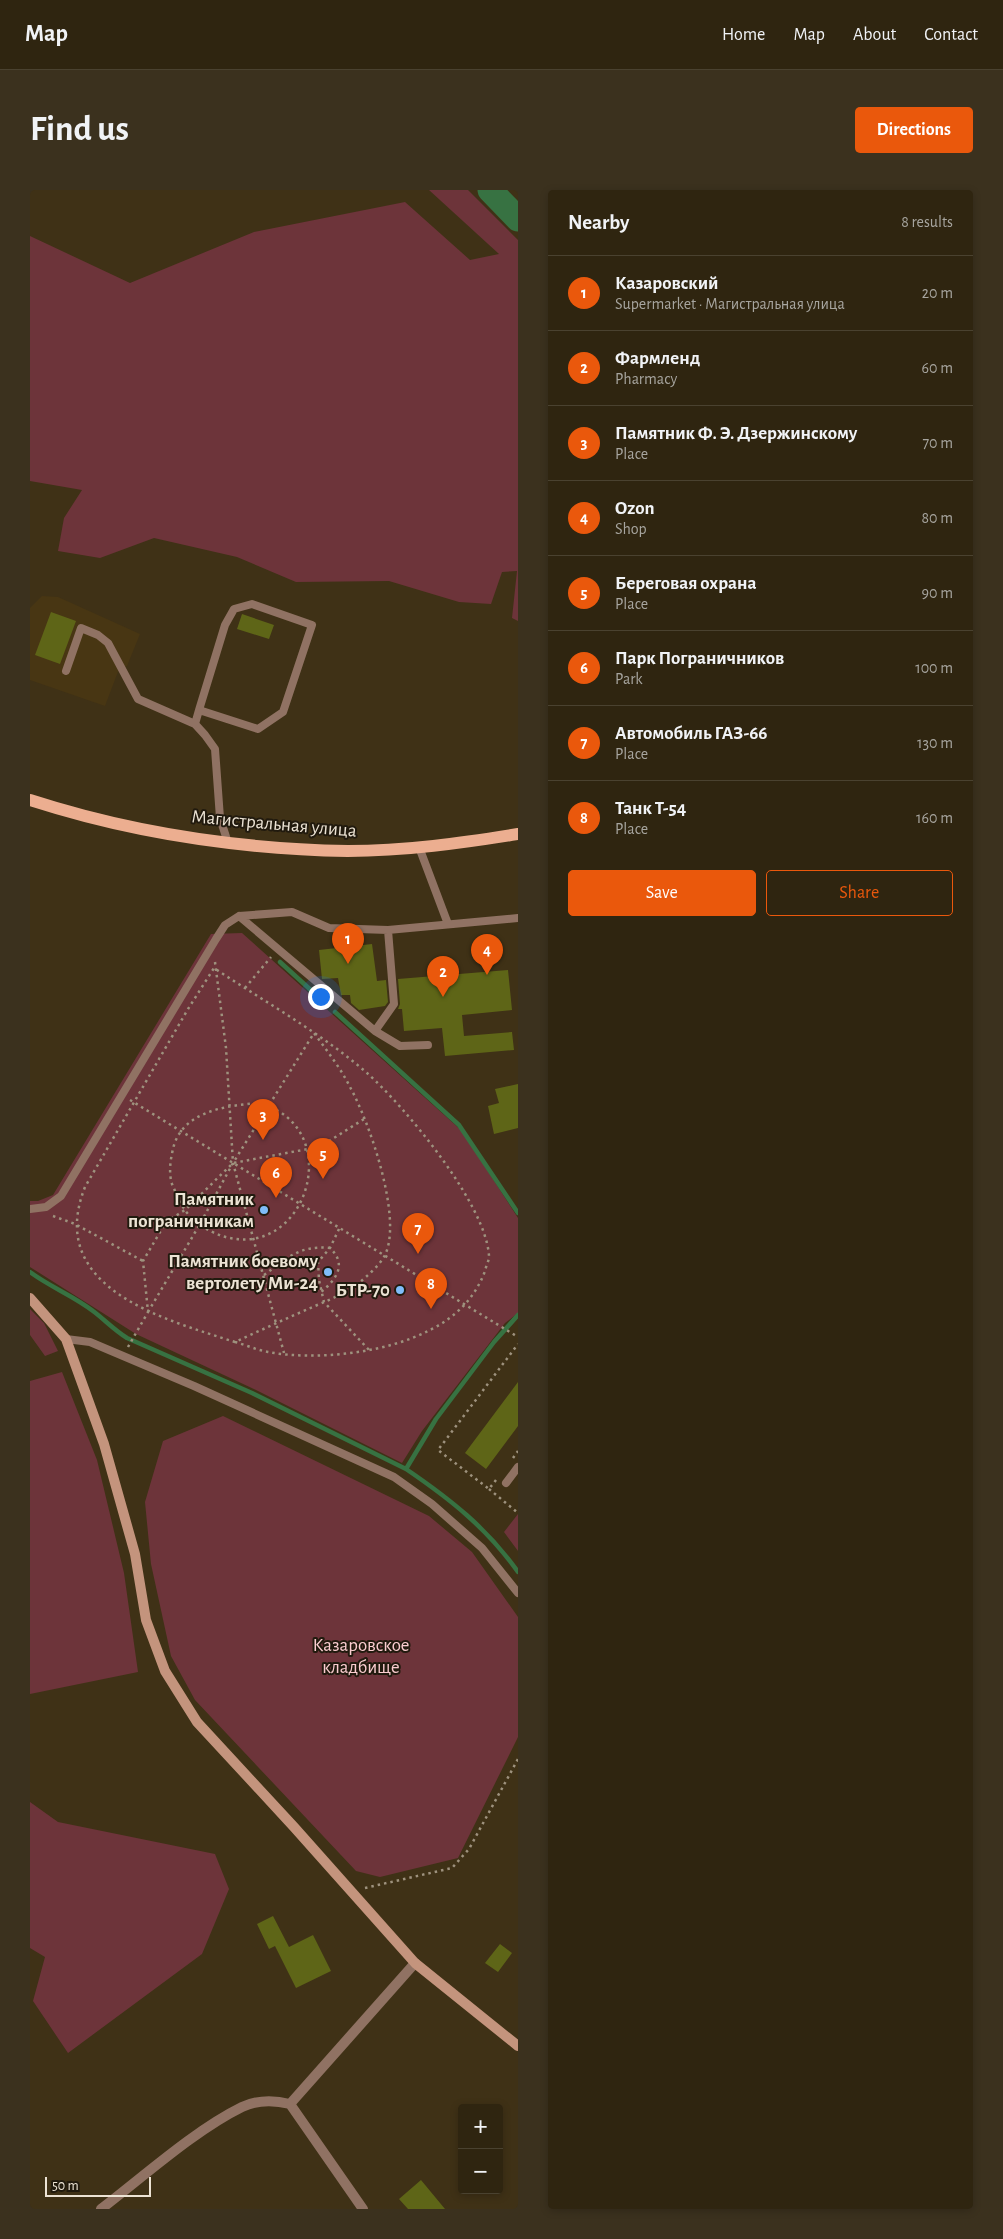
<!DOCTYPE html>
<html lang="en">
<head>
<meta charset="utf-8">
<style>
	:root { --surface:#2f2510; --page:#3b311e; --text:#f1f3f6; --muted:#a7a59f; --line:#4a4230; --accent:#ea580c }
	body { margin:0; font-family:"Alegreya Sans",sans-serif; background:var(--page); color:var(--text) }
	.controls { position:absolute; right:15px; bottom:15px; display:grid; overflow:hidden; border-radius:5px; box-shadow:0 2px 8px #0003 }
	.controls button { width:45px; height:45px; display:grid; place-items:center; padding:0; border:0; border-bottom:1px solid var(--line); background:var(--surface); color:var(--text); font:25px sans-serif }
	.scale { position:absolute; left:15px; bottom:12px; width:106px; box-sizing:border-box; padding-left:5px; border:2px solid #ece3d4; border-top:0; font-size:14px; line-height:18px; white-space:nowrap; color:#ece3d4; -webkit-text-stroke:4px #211a0e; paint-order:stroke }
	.you { position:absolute; left:290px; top:806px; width:18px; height:18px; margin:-12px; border:4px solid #fff; border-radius:50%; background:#1a73e8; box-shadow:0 0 0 8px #1a73e833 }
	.badge { display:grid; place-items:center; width:32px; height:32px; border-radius:50%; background:var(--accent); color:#fff; font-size:16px; font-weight:700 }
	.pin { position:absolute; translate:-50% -41px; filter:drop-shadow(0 1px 2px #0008) }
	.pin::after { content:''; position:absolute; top:26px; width:18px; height:15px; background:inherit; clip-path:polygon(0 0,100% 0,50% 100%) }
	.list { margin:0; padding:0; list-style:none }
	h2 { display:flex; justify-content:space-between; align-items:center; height:65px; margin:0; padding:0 20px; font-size:21px }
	h2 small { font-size:16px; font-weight:400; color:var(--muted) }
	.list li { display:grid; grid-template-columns:32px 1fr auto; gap:15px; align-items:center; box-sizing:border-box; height:75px; padding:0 20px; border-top:1px solid var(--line) }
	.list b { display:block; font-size:19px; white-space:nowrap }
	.list p { margin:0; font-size:16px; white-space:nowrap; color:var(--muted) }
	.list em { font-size:16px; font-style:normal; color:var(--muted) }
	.actions { display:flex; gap:10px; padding:15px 20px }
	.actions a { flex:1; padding:11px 0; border:1px solid var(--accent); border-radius:5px; text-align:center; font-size:18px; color:var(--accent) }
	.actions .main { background:var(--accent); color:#fff }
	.map { position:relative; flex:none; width:488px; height:2019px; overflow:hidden; border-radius:5px }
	header { display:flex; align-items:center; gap:30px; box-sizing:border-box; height:70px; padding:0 25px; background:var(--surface); border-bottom:1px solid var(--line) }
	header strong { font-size:24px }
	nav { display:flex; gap:28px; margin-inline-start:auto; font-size:18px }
	.intro { display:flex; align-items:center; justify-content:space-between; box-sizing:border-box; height:120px; padding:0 30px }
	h1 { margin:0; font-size:35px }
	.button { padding:12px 22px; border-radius:5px; background:var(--accent); color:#fff; font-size:18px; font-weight:700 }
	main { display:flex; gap:30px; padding:0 30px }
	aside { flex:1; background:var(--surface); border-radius:5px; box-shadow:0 2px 8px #0003 }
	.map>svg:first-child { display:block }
</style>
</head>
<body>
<header>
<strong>Map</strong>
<nav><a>Home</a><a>Map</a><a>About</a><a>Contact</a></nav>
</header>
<div class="intro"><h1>Find us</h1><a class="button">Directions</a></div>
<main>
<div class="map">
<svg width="488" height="2019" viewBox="0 0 488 2019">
	<rect width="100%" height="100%" fill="#3f3116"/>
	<path fill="#483613" d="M12 406 28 407 110 444 97 476 89 479 75 516 0 490V418Z"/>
	<path fill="#6d343a" d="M399 0H438L488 50V431L482 428 487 381 472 382 461 414 429 412 359 391 266 392 207 367 124 348 70 368 28 361 34 328 52 300 0 291V46L100 93 224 42 375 12 440 70 469 64Z
		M212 743 432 941 488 1028V1123L475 1133 392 1241 372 1273 226 1200 106 1144 0 1077V1011H8L23 1005 181 744Z
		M0 1119 14 1133 28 1161 15 1166 0 1145Z
		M32 1182 67 1270 94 1383 108 1482 0 1504V1191Z
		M193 1226 399 1326 442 1362 488 1427V1547L428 1668 350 1687 326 1681 165 1510 141 1466 121 1374 115 1312 133 1251Z
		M488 1324V1361L474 1342Z
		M0 1612 28 1632 185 1664 199 1699 172 1764 38 1863 3 1811 15 1767 0 1758Z"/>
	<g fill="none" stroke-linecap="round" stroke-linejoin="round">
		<path stroke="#377242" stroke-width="4.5" d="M250 772 294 812
			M305 822 429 935 488 1023
			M0 1082C20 1097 44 1106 63 1121 75 1130 84 1140 97 1148L222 1203 376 1279 406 1229 464 1152 488 1125
			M376 1279C420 1309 457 1338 488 1382"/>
		<path stroke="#377242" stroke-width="25" d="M460 0 488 29"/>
	</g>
	<path fill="#5e6517" d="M21 422 46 431 30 474 5 465Z
		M212 424 244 435 239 449 207 439Z
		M342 754 347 791 356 790 358 812 355 816 329 820 321 813 320 805H311L308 788 292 789 289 760Z
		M478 780 482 820 432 825 434 846 482 842 484 860 415 866 412 838 374 841 372 819H368L370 814 368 789Z
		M488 894V938L464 944 458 916 469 913 465 899Z
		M488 1192V1236L456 1279 435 1263Z
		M243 1726 259 1757 283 1745 301 1781 266 1798 245 1756 239 1759 227 1734Z
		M470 1754 482 1763 468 1782 455 1773Z
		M391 1990 415 2019H378L369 2009Z"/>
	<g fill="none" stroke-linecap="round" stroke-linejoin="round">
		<path stroke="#9e927e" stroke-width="2.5" stroke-dasharray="2.5 4" stroke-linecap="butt" d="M185 772 196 858 203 973 254 1163
			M215 798 241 767
			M100 910 488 1147
			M228 913C318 935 278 1073 192 1046 178 1041 161 1031 153 1017 150 1010 145 1002 142 994 139 985 140 972 142 964 148 922 193 916 228 913Z
			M23 1026 45 1034 113 1071
			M309 1039 300 1058 288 1072 289 1090 294 1112 339 1160
			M234 1085C258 1068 269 1055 300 1058 317 1074 307 1089 291 1102
			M118 1122 170 1034 203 973 284 843C297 861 310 877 320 897 339 931 373 1028 355 1065 350 1075 337 1086 329 1093 315 1104 294 1112 278 1119 253 1130 229 1141 205 1152 133 1129 15 1098 55 997L158 819 184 778C235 812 291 843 337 883 376 918 456 1014 459 1066 459 1071 456 1076 455 1081 445 1108 426 1127 400 1140 356 1163 287 1171 238 1162 227 1160 216 1155 205 1152
			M98 1157 118 1122 113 1071 136 1032 155 1020 203 973 278 959 296 953 334 929
			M483 1268 488 1261
			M466 1290 459 1299 408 1260 488 1154
			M459 1299 488 1323
			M335 1698 422 1678 439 1659 488 1569"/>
		<path stroke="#907263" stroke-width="8" d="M36 481 51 438 68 445 78 453 108 509 165 534 175 545 185 559 190 628 198 653
			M165 534 169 520 195 435 204 419 222 414 282 435 253 522 228 539 169 520
			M389 657 418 734
			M209 726 345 841 370 856 398 855
			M345 841 364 814 358 740
			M0 1019 16 1017 31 1006 186 749 195 735 209 726 262 722 299 738 358 740 488 728
			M36 1149 60 1152 164 1196 364 1287 402 1314 452 1358 488 1403
			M476 1293 488 1277"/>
		<path stroke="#907263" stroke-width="10" d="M260 1914 385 1773
			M260 1914 333 2019
			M71 2019C113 1987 165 1940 212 1917 227 1910 244 1910 260 1914"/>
		<path stroke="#c4947d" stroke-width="10" d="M0 1108 36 1149 74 1254 105 1364 116 1430 135 1481 167 1532 264 1637 385 1773 488 1856"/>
		<path stroke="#ecae90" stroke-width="12" d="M0 610C102 643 211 659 318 661 375 661 432 653 488 644"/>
	</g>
	<g fill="#7fbdf9" stroke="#211a0e" stroke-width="2">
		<circle cx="234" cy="1020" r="5"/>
		<circle cx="298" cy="1082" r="5"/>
		<circle cx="370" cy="1100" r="5"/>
	</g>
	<g text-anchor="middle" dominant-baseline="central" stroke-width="4" stroke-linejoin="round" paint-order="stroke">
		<g font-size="19" fill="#ece3d4" stroke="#211a0e">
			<text transform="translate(244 634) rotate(5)">Магистральная улица</text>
		</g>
		<g font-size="19" font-weight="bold" fill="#ece3d4" stroke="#211a0e" text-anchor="end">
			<text x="224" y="1009">Памятник<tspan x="224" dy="22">пограничникам</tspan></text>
			<text x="288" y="1071">Памятник боевому<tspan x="288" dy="22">вертолету Ми-24</tspan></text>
			<text x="360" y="1100">БТР-70</text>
		</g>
		<g font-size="19" fill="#fbcdd0" stroke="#211a0e">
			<text x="331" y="1455">Казаровское<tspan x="331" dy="22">кладбище</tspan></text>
		</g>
	</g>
</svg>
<div class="controls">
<button>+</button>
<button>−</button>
</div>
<div class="scale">50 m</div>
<div class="you"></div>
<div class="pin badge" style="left:318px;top:774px">1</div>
<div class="pin badge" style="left:413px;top:807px">2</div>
<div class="pin badge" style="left:233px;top:950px">3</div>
<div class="pin badge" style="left:457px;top:785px">4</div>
<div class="pin badge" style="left:293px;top:989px">5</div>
<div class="pin badge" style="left:246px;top:1008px">6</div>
<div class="pin badge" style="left:388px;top:1064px">7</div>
<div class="pin badge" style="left:401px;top:1119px">8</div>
</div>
<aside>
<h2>Nearby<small>8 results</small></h2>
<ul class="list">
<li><span class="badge">1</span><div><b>Казаровский</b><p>Supermarket · Магистральная улица</p></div><em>20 m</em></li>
<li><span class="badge">2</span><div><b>Фармленд</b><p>Pharmacy</p></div><em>60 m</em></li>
<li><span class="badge">3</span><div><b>Памятник Ф. Э. Дзержинскому</b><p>Place</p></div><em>70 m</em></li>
<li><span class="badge">4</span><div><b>Ozon</b><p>Shop</p></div><em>80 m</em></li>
<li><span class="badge">5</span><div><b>Береговая охрана</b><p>Place</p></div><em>90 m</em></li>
<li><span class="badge">6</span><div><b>Парк Пограничников</b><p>Park</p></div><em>100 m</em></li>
<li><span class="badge">7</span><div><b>Автомобиль ГАЗ-66</b><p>Place</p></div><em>130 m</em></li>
<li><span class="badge">8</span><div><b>Танк Т-54</b><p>Place</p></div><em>160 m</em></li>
</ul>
<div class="actions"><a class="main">Save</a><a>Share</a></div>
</aside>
</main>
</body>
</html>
